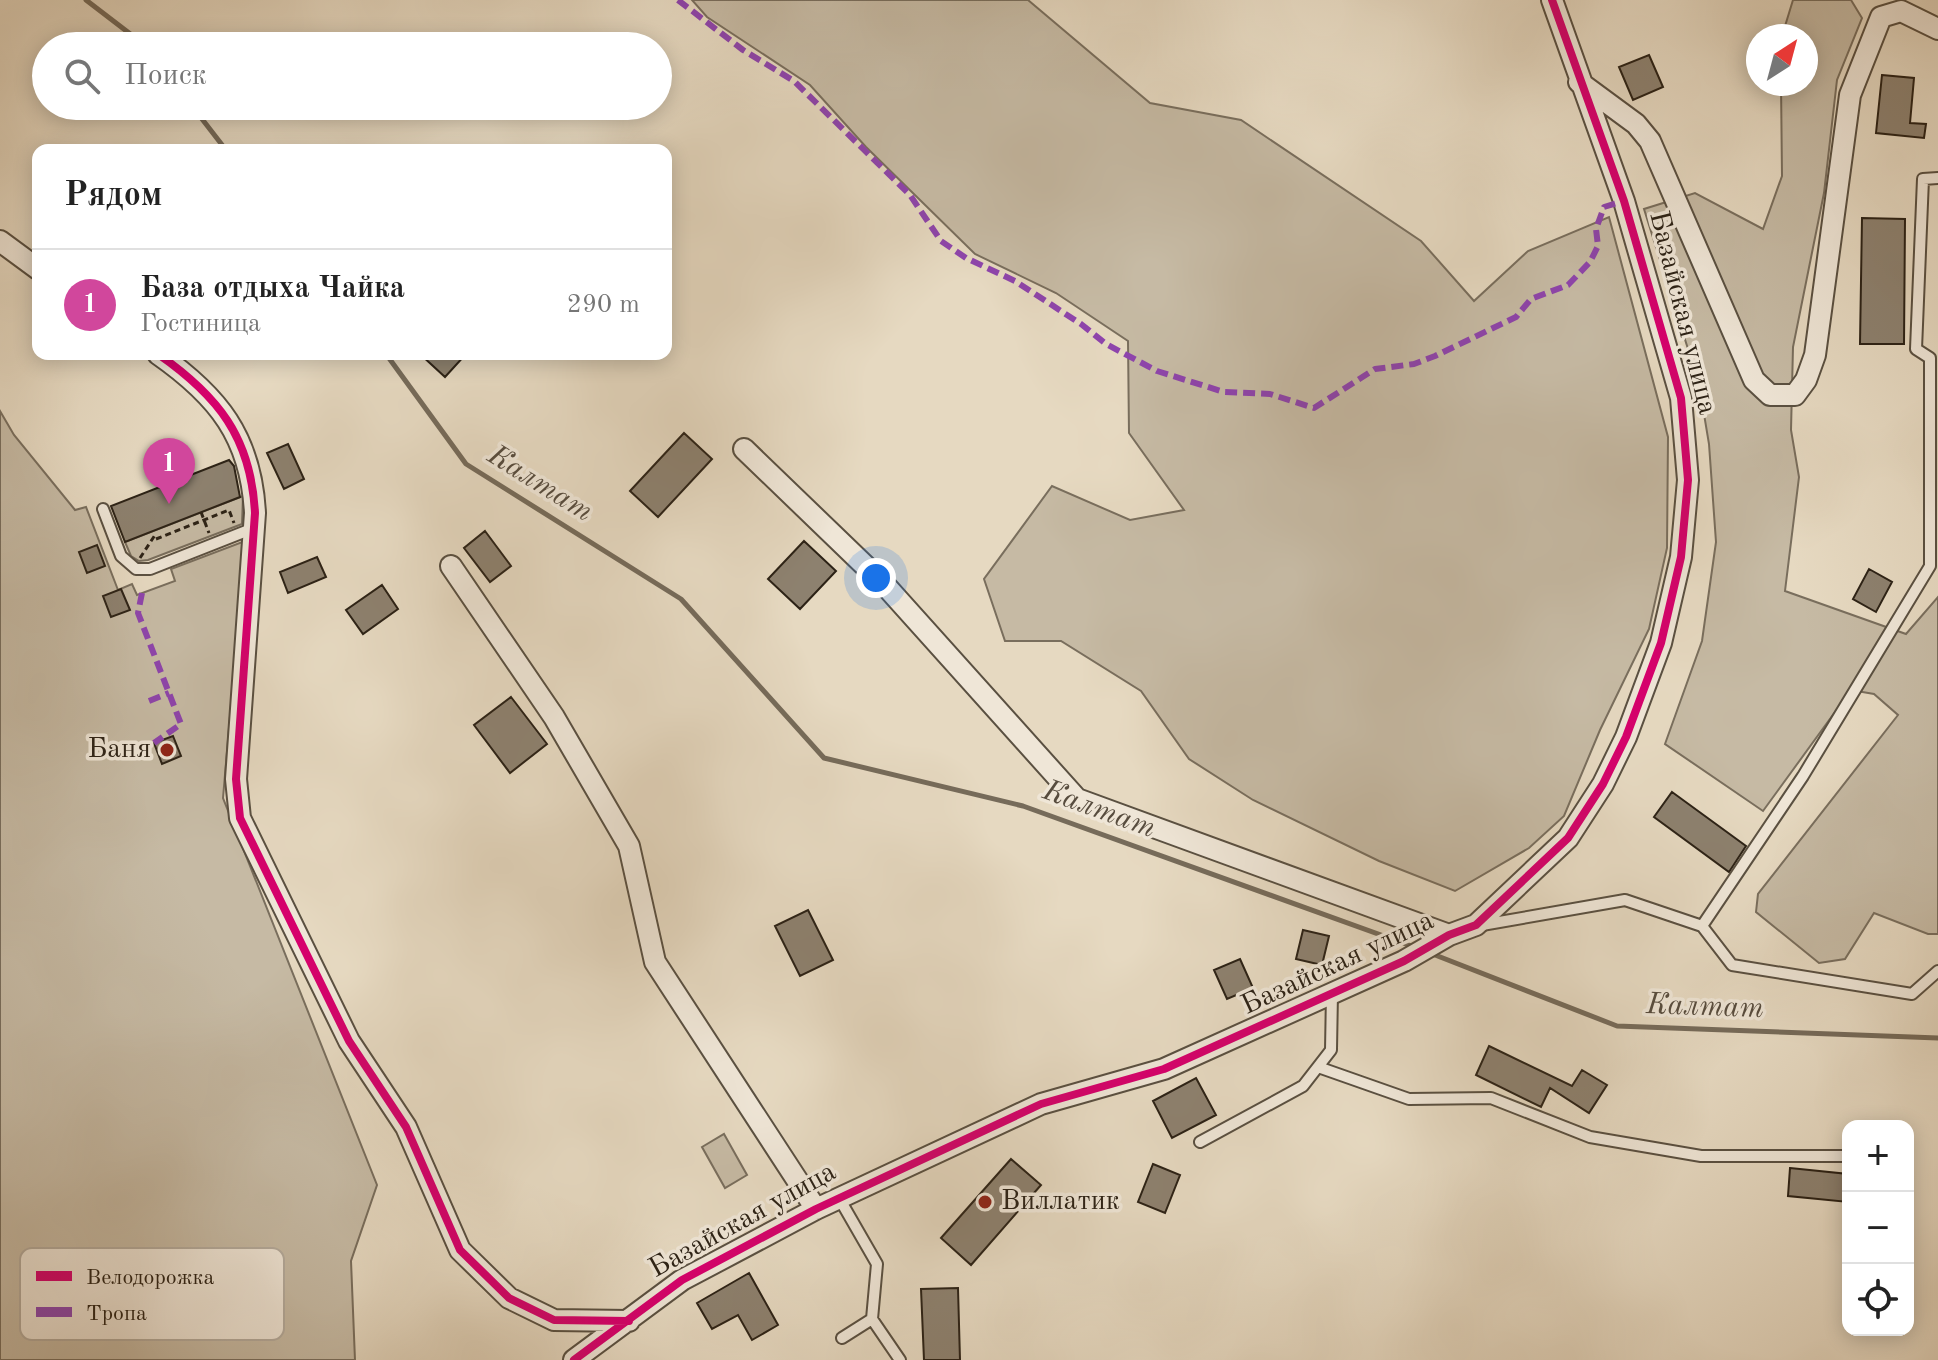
<!DOCTYPE html>
<html lang="ru">
<head>
<meta charset="utf-8">
<style>
	:root { --surface:#fff; --page:#f2f2f2; --text:#222; --muted:#767676; --line:#e0e0e0; --accent:#ea580c }
	body { margin:0; font-family:"Old Standard TT",serif; background:var(--page); color:var(--text) }
	.controls { position:absolute; right:24px; bottom:24px; display:grid; overflow:hidden; border-radius:16px; box-shadow:0 4px 20px #0003 }
	.controls button { width:72px; height:72px; display:grid; place-items:center; padding:0; border:0; border-bottom:2px solid var(--line); background:var(--surface); color:var(--text); font:40px sans-serif }
	.compass { position:absolute; left:1746px; top:24px; width:72px; height:72px; border-radius:50%; background:var(--surface); box-shadow:0 4px 20px #0003; rotate:36deg }
	.you { position:absolute; left:876px; top:578px; width:28px; height:28px; margin:-20px; border:6px solid #fff; border-radius:50%; background:#1a73e8; box-shadow:0 0 0 12px #1a73e833 }
	.badge { display:grid; place-items:center; width:52px; height:52px; border-radius:50%; background:var(--accent); color:#fff; font-size:26px; font-weight:700 }
	.pin { position:absolute; translate:-50% -66px; filter:drop-shadow(0 2px 4px #0008) }
	.pin::after { content:''; position:absolute; top:42px; width:28px; height:24px; background:inherit; clip-path:polygon(0 0,100% 0,50% 100%) }
	.list { margin:0; padding:0; list-style:none }
	h2 { display:flex; justify-content:space-between; align-items:center; height:104px; margin:0; padding:0 32px; font-size:34px }
	h2 small { font-size:26px; font-weight:400; color:var(--muted) }
	.list li { display:grid; grid-template-columns:52px 1fr auto; gap:24px; align-items:center; box-sizing:border-box; height:112px; padding:0 32px; border-top:2px solid var(--line) }
	.list b { display:block; font-size:30px; white-space:nowrap }
	.list p { margin:0; font-size:26px; white-space:nowrap; color:var(--muted) }
	.list em { font-size:26px; font-style:normal; color:var(--muted) }
	.icon { flex:none; width:44px; height:44px; fill:none; stroke:currentColor; stroke-width:2; stroke-linecap:round; stroke-linejoin:round }
	.map { position:relative; flex:none; width:1938px; height:1360px; overflow:hidden }
	.search { position:absolute; background:var(--surface); box-shadow:0 4px 20px #0003; left:32px; top:32px; width:640px; height:88px; display:flex; align-items:center; gap:20px; box-sizing:border-box; padding:0 28px; border-radius:44px; color:var(--muted); font-size:30px }
	.panel { position:absolute; background:var(--surface); box-shadow:0 4px 20px #0003; left:32px; top:144px; width:640px; height:216px; border-radius:16px }
	.map>svg:first-child { display:block }
</style>
</head>
<body>
<div class="map">
<svg width="1938" height="1360" viewBox="0 0 1938 1360">
	<rect width="100%" height="100%" fill="#e6d9c1"/>
	<filter id="stains"><feTurbulence type="fractalNoise" baseFrequency=".0025" numOctaves="4"/><feColorMatrix values="0 0 0 0 .2 0 0 0 0 .09 0 0 0 0 .02 0 0 0 .5 -.17"/></filter>
	<radialGradient id="worn" r=".72"><stop offset=".6" stop-color="#630" stop-opacity="0"/><stop offset="1" stop-color="#630" stop-opacity=".3"/></radialGradient>
	<path fill="#c6baa4" stroke="#796e5d" stroke-width="2" d="M692 0H1028L1150 103 1241 120 1421 241 1474 301 1528 251 1609 217 1668 437 1667 548 1649 629 1600 730 1564 816 1529 848 1455 891 1379 861 1253 800 1189 759 1141 691 1061 641H1005L984 579 1052 486 1130 520 1184 510 1129 433 1128 341 1056 293 975 254 866 147 810 85 707 17Z
		M1793 0H1851L1862 18 1837 80 1824 193 1793 347 1791 430 1799 477 1785 591 1906 634 1938 597V934H1928L1874 913 1845 959 1819 963 1756 912 1758 894 1898 715 1874 694 1851 690 1763 811 1665 744 1702 641 1716 542 1709 444 1699 384 1644 209 1695 193 1763 229 1782 176 1781 84H1806V36H1782Z
		M0 411 14 435 75 510 86 507 118 590 132 584 137 595 175 581 171 569 245 541 223 798 377 1185 351 1261 355 1360H0Z
		M243 496 242 524 148 560 139 561 131 556 125 542Z
		M724 1134 747 1175 725 1188 702 1147Z"/>
	<g fill="none" stroke-linecap="round" stroke-linejoin="round">
		<path stroke="#766b5a" stroke-width="5" d="M86 0 146 46
			M192 106 226 150
			M386 354 466 464 681 599 824 758 1023 806 1417 948
			M1430 953 1617 1026 1938 1038"/>
	</g>
	<path fill="#8d816f" stroke="#2c2216" stroke-width="2" d="M1649 55 1663 87 1633 100 1619 67Z
		M1882 75 1914 78 1910 123 1926 124 1924 138 1876 133Z
		M1862 218 1905 219 1904 344H1860Z
		M420 354H466L445 377Z
		M684 433 712 459 658 517 630 491Z
		M288 444 304 479 284 489 267 453Z
		M229 460 234 466 240 497 125 542 111 506Z
		M485 531 511 566 490 582 464 548Z
		M804 541 836 571 800 609 768 579Z
		M97 545 105 566 87 573 79 552Z
		M317 557 326 577 288 593 280 572Z
		M1869 569 1892 582 1876 612 1853 599Z
		M382 585 398 609 363 634 346 610Z
		M121 589 130 610 111 617 103 596Z
		M511 697 547 744 510 773 474 725Z
		M173 736 181 756 162 764 154 743Z
		M1672 792 1746 846 1729 872 1654 817Z
		M808 910 833 960 800 976 775 926Z
		M1303 930 1329 936 1322 965 1296 959Z
		M1240 959 1253 988 1227 999 1214 970Z
		M1489 1046 1572 1086 1582 1070 1607 1085 1589 1113 1550 1088 1541 1107 1476 1075Z
		M1196 1078 1216 1115 1172 1138 1153 1101Z
		M1011 1159 1041 1185 971 1265 941 1238Z
		M1153 1164 1180 1175 1165 1213 1138 1202Z
		M1790 1168 1848 1174V1202L1788 1196Z
		M749 1273 778 1325 752 1340 738 1315 712 1329 697 1303Z
		M958 1288 960 1360H924L921 1289Z"/>
	<g fill="none" stroke-linecap="round" stroke-linejoin="round">
		<g stroke="#5a5041" stroke-width="14">
			<path id="service" d="M103 509 121 556 136 569H150L254 528
				M1482 925 1625 900 1702 926 1803 776 1930 566V358L1916 349 1923 179 1938 178
				M1702 926 1732 965 1912 994 1938 971
				M1318 1067 1409 1099 1491 1098 1590 1137 1701 1156H1848
				M1200 1142 1303 1086 1331 1050 1332 993
				M839 1198 877 1264 872 1319 900 1360
				M842 1338 872 1319"/>
		</g>
		<g stroke="#5a5041" stroke-width="24">
			<path id="minor" d="M1579 82 1636 124 1650 141 1754 380 1770 395H1795L1806 380 1815 355 1850 95 1881 17 1901 11 1938 29
				M0 241 38 269
				M158 354C218 396 251 437 255 513L236 779 240 818 349 1041 406 1127 460 1250 509 1298 554 1320 629 1321
				M744 449 884 584 1077 799 1449 935
				M451 566 554 717 629 846 655 962 816 1209
				M574 1360 682 1280 816 1209 1041 1104 1164 1069 1404 961 1449 935 1476 925 1568 838 1603 784 1626 737 1661 643 1681 557 1688 480 1681 398 1624 201 1552 0"/>
		</g>
		<path stroke="#2c2216" stroke-width="3" stroke-dasharray="6 4" stroke-linecap="butt" d="M201 512 209 533
			M156 539 229 510 234 523
			M140 558 155 535"/>
		<use href="#service" stroke="#efe6d7" stroke-width="10"/>
		<use href="#minor" stroke="#efe6d7" stroke-width="20"/>
		<path stroke="#8e44ad" stroke-width="6" stroke-dasharray="12 6" stroke-linecap="butt" d="M678 0 743 50 794 81 910 195 941 241 966 258 1015 281 1081 324 1106 344 1157 371 1224 392 1270 394 1314 408 1375 369 1414 364 1435 356 1516 317 1531 299 1568 285 1590 262 1598 246 1596 229 1604 207 1624 201
			M142 593 138 613 181 724 154 743
			M149 701 169 693"/>
		<g stroke="#efe6d7" stroke-width="13">
			<path id="cycleway" d="M158 354C218 396 251 437 255 513L236 779 240 818 349 1041 406 1127 460 1250 509 1298 554 1320 629 1321
				M574 1360 682 1280 816 1209 1041 1104 1164 1069 1404 961 1449 935 1476 925 1568 838 1603 784 1626 737 1661 643 1681 557 1688 480 1681 398 1624 201 1552 0"/>
		</g>
		<use href="#cycleway" stroke="#d6006c" stroke-width="8"/>
	</g>
	<g fill="#8f2418" stroke="#efe6d7" stroke-width="3">
		<circle cx="167" cy="750" r="8"/>
		<circle cx="985" cy="1202" r="8"/>
	</g>
	<g text-anchor="middle" dominant-baseline="central" stroke-width="7" stroke-linejoin="round" paint-order="stroke">
		<g font-size="28" fill="#2c2216" stroke="#efe6d7">
			<text transform="translate(1682 313) rotate(76)">Базайская улица</text>
			<text transform="translate(1338 964) rotate(-25)">Базайская улица</text>
			<text transform="translate(743 1221) rotate(-29)">Базайская улица</text>
		</g>
		<g font-size="28" fill="#2c2216" stroke="#efe6d7" text-anchor="end">
			<text x="151" y="750">Баня</text>
			<text x="1001" y="1202" text-anchor="start">Виллатик</text>
		</g>
		<g font-size="30" font-style="italic" fill="#574c3e" stroke="#efe6d7">
			<text transform="translate(540 484) rotate(32)">Калтат</text>
			<text transform="translate(1099 810) rotate(20)">Калтат</text>
			<text transform="translate(1705 1007) rotate(2)">Калтат</text>
		</g>
	</g>
	<rect x="20" y="1248" width="264" height="92" rx="12" fill="#efe6d7" stroke="#b4ab9d" stroke-width="2"/>
	<rect x="36" y="1271" width="36" height="10" fill="#d6006c"/>
	<rect x="36" y="1307" width="36" height="10" fill="#8e44ad"/>
	<g font-size="22" fill="#2c2216">
		<text x="86" y="1284">Велодорожка</text>
		<text x="86" y="1320">Тропа</text>
	</g>
	<rect width="100%" height="100%" filter="url(#stains)"/>
	<rect width="100%" height="100%" fill="url(#worn)"/>
</svg>
<div class="controls">
<button>+</button>
<button>−</button>
<button><svg class="icon" aria-label="locate" viewBox="0 0 24 24"><circle cx="12" cy="12" r="6"/><path d="M12 2v4M12 18v4M2 12h4M18 12h4"/></svg></button>
</div>
<svg class="compass" viewBox="-18 -18 36 36"><path d="M0-13l5 13h-10z" fill="#e53935"/><path d="M0 13l5-13h-10z" fill="#767676"/></svg>
<div class="you"></div>
<div class="pin badge" style="left:169px;top:504px;background:#d1479c">1</div>
<div class="search"><svg class="icon" aria-label="search" viewBox="0 0 24 24"><circle cx="10" cy="10" r="6"/><path d="M15 15l6 6"/></svg>Поиск</div>
<section class="panel">
<h2>Рядом<small></small></h2>
<ul class="list">
<li><span class="badge" style="background:#d1479c">1</span><div><b>База отдыха Чайка</b><p>Гостиница</p></div><em>290 m</em></li>
</ul>
</section>
</div>
</body>
</html>
